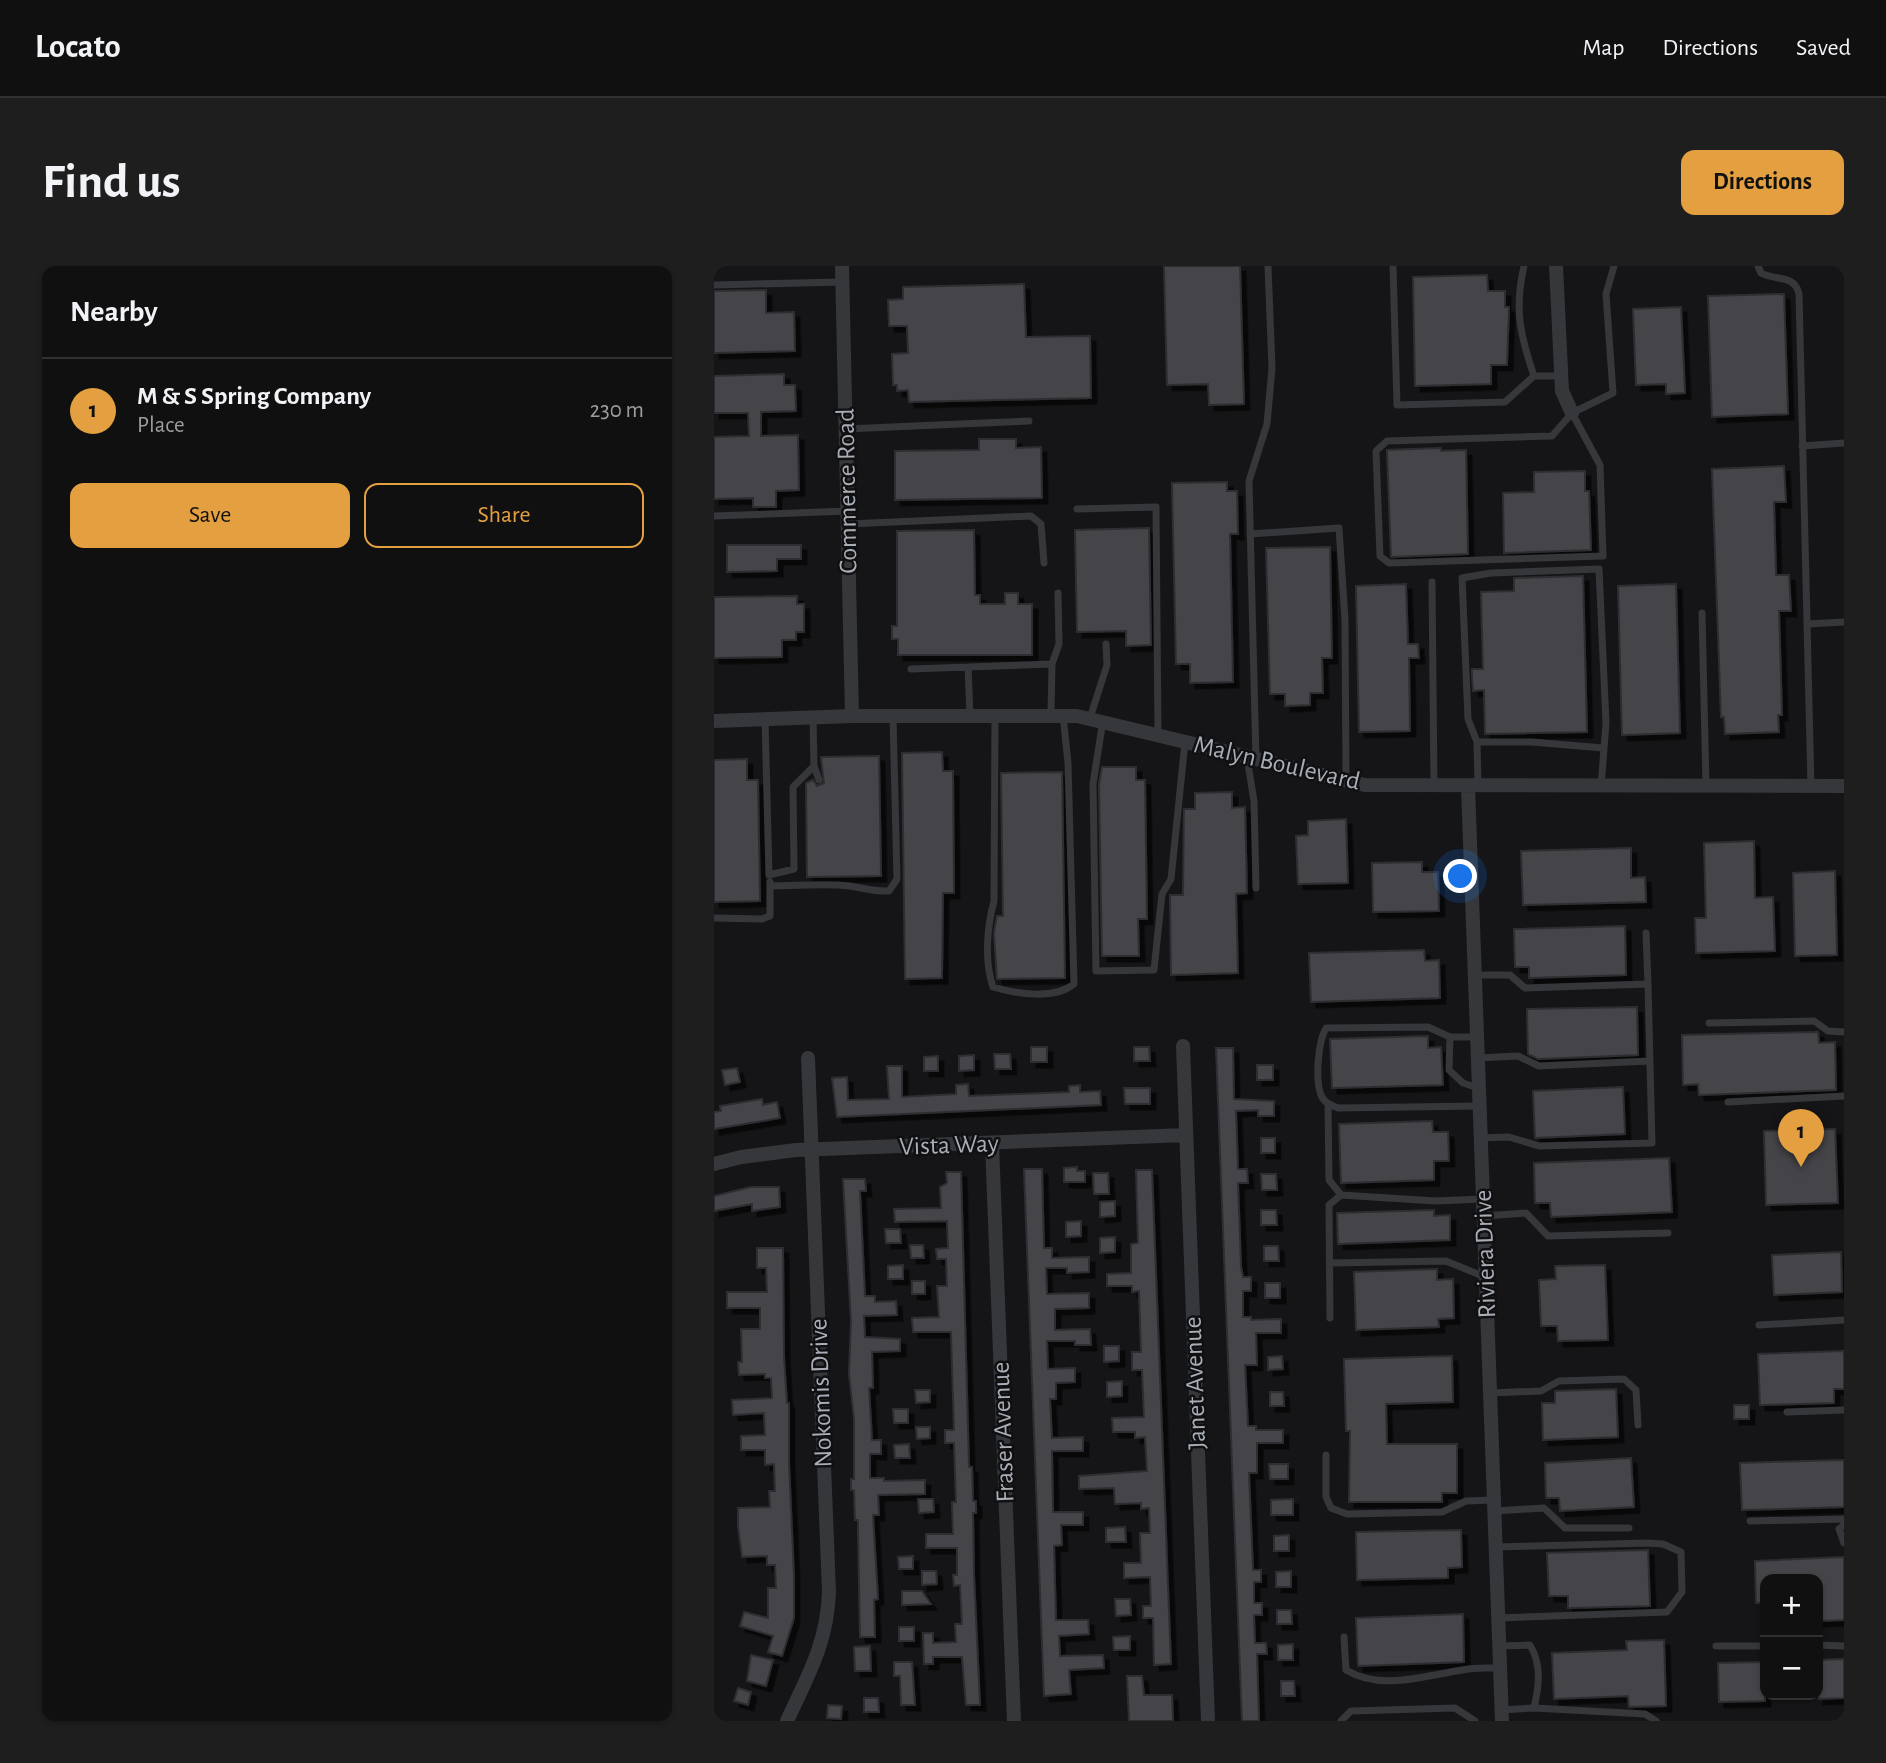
<!DOCTYPE html>
<html lang="en">
<head>
<meta charset="utf-8">
<style>
	:root { --surface:#101011; --page:#1e1e1f; --text:#f1f3f6; --muted:#9c9d9f; --line:#303031; --accent:#e4a040 }
	body { margin:0; font-family:"Alegreya Sans",sans-serif; background:var(--page); color:var(--text) }
	.controls { position:absolute; right:21px; bottom:21px; display:grid; overflow:hidden; border-radius:14px; box-shadow:0 2px 5px #0004 }
	.controls button { width:63px; height:63px; display:grid; place-items:center; padding:0; border:0; border-bottom:2px solid var(--line); background:var(--surface); color:var(--text); font:35px sans-serif }
	.you { position:absolute; left:747px; top:611px; width:24px; height:24px; margin:-18px; border:5px solid #fff; border-radius:50%; background:#1a73e8; box-shadow:0 0 0 10px #1a73e833 }
	.badge { display:grid; place-items:center; width:46px; height:46px; border-radius:50%; background:var(--accent); color:#111; font-size:23px; font-weight:700 }
	.pin { position:absolute; translate:-50% -58px; filter:drop-shadow(0 2px 4px #0008) }
	.pin::after { content:''; position:absolute; top:37px; width:24px; height:21px; background:inherit; clip-path:polygon(0 0,100% 0,50% 100%) }
	.list { margin:0; padding:0; list-style:none }
	h2 { display:flex; justify-content:space-between; align-items:center; height:91px; margin:0; padding:0 28px; font-size:30px }
	h2 small { font-size:23px; font-weight:400; color:var(--muted) }
	.list li { display:grid; grid-template-columns:46px 1fr auto; gap:21px; align-items:center; box-sizing:border-box; height:105px; padding:0 28px; border-top:2px solid var(--line) }
	.list b { display:block; font-size:26px; white-space:nowrap }
	.list p { margin:0; font-size:23px; white-space:nowrap; color:var(--muted) }
	.list em { font-size:23px; font-style:normal; color:var(--muted) }
	.actions { display:flex; gap:14px; padding:21px 28px }
	.actions a { flex:1; padding:16px 0; border:2px solid var(--accent); border-radius:14px; text-align:center; font-size:24px; color:var(--accent) }
	.actions .main { background:var(--accent); color:#111 }
	.map { position:relative; flex:none; width:1130px; height:1455px; overflow:hidden; border-radius:14px }
	header { display:flex; align-items:center; gap:42px; box-sizing:border-box; height:98px; padding:0 35px; background:var(--surface); border-bottom:2px solid var(--line) }
	header strong { font-size:33px }
	nav { display:flex; gap:38px; margin-inline-start:auto; font-size:24px }
	.intro { display:flex; align-items:center; justify-content:space-between; box-sizing:border-box; height:168px; padding:0 42px }
	h1 { margin:0; font-size:49px }
	.button { padding:18px 32px; border-radius:14px; background:var(--accent); color:#111; font-size:24px; font-weight:700 }
	main { display:flex; gap:42px; padding:0 42px }
	aside { flex:1; background:var(--surface); border-radius:14px; box-shadow:0 2px 5px #0004 }
	.map>svg:first-child { display:block }
</style>
</head>
<body>
<header>
<strong>Locato</strong>
<nav><a>Map</a><a>Directions</a><a>Saved</a></nav>
</header>
<div class="intro"><h1>Find us</h1><a class="button">Directions</a></div>
<main>
<aside>
<h2>Nearby<small></small></h2>
<ul class="list">
<li><span class="badge">1</span><div><b>M &amp; S Spring Company</b><p>Place</p></div><em>230 m</em></li>
</ul>
<div class="actions"><a class="main">Save</a><a>Share</a></div>
</aside>
<div class="map">
<svg width="1130" height="1455" viewBox="0 0 1130 1455">
	<defs>
		<filter id="shadow"><feDropShadow dx="5.5" dy="5.5" stdDeviation="0" flood-color="#0009"/></filter>
	</defs>
	<rect width="100%" height="100%" fill="#151517"/>
	<path fill="#44454a" stroke="#2f2f32" stroke-width="2" filter="url(#shadow)" d="M450 0H526L530 138 495 139 494 118 453 119Z
		M773 9 774 25H791V41H795L793 99H777V118L701 120 699 11Z
		M310 18 312 71 376 70 377 132 195 136 194 124 183 125V119H179L178 88 194 87 193 60H175L174 34 189 33V21Z
		M52 24V47L80 46 81 85 0 87V25Z
		M1070 28 1074 148 998 151 994 30Z
		M967 41 971 127 952 128V118L922 119 919 43Z
		M70 108V119H81L82 145 47 146V170L84 169 85 224 62 225V241H39V232L0 233V171L35 170 34 147H0V110Z
		M265 173H302V182L327 181 328 232 181 234V185L265 184Z
		M727 182V185L752 184 754 288 677 291 673 184Z
		M1070 200 1072 236H1060L1062 309H1075L1077 345H1065L1068 449H1064L1065 466 1011 468 1010 451H1007L998 203Z
		M871 205V225H875L877 284 790 287 789 227 820 226V206Z
		M513 216V225H523L524 268H516L519 416 476 417V398H462L458 217Z
		M435 262 437 379 412 380V365L363 366 361 264Z
		M260 264 261 329H266V338H291V327H304V338H318V389H184V373H178V360H183V265Z
		M13 279H87V293H63V305L13 306Z
		M616 281 618 392H608L609 427H596V439L571 440V428H556L552 282Z
		M869 310 873 466 771 468 770 424 759 425 758 409V403H769L767 326 800 325V312Z
		M692 318 694 378H704L705 392H695L696 465 645 466 642 320Z
		M962 318 966 467 908 469 904 320Z
		M83 330V338H90V366H82V374H68V391L0 392V331Z
		M228 486 229 505H239L240 627H229L228 712 191 713 188 487Z
		M165 490 167 610 93 611 92 517 99 514 103 520 110 517 107 491Z
		M33 493V514H44L46 635 0 636V494Z
		M388 501H422V514H431L433 653H424L425 690H388L385 518Z
		M348 506 351 712 283 713 280 667 283 650H289L287 507Z
		M518 526V542L531 541 533 627 522 628 524 707 457 709 456 629H469L470 543H481V527Z
		M632 553 634 617 584 618 582 570 594 569V555Z
		M1040 575 1041 632 1059 631 1061 685 982 687 981 652H992L990 577Z
		M917 582V612L931 611 932 636 809 639 807 585Z
		M708 596V606H724L725 645 659 646 658 597Z
		M1121 605 1123 689 1081 690 1079 607Z
		M911 660 912 709 815 712V701H801L800 663Z
		M710 684 711 695 725 694 726 732 597 736 595 687Z
		M923 741 924 789 824 793 814 788 813 743Z
		M1104 766 1105 777 1121 776 1122 824 985 829 984 818 969 819 968 769Z
		M714 770V782L727 781 729 819 618 822 616 773Z
		M317 781H333V796H317Z
		M420 781H435L436 795H420Z
		M502 782H519L520 833 560 835V850H544V844L522 845 524 903H533L534 917H524L527 1001 529 1011H537V1025H529V1051H537V1054L567 1053V1067H542L543 1099H531L534 1160H542V1164H569V1177H543V1207H535L539 1304H547V1316H540V1337H548V1349H540L541 1377H552L553 1388H543L545 1455H528Z
		M280 788H296L297 803H281Z
		M260 789V804L245 805V790Z
		M224 790V805H210V791Z
		M543 799H559V814H543Z
		M173 800H188V831L242 828V819L254 818 255 830 355 826V820L366 819V826L386 825 387 839 123 851 118 812 133 811 134 834 175 833Z
		M23 802 26 816 11 819 8 804Z
		M909 821 911 868 821 872 819 825Z
		M410 822H436V838H411Z
		M48 833 49 839 63 836 66 852 0 863V846L7 845 6 840Z
		M718 855 719 866H734L735 895H720V914L627 917 625 858Z
		M1121 863 1124 937 1052 939 1050 865Z
		M547 872H561V887H547Z
		M955 892 958 946 837 951 836 937H821L820 897Z
		M363 901V905H371V916H350V902Z
		M310 903H328L330 982H338V992L375 991V1006L353 1007V1002H332L333 1028 375 1027V1042L341 1043V1064L376 1063 377 1079H361V1075H333L334 1103 361 1102V1116L342 1117V1133H336L338 1172 369 1171V1185H338L339 1246H369V1259H347L348 1279 340 1280 342 1354H374L375 1368 345 1370 346 1390 389 1389 390 1402 355 1404 357 1428 330 1430Z
		M422 904H438L457 1398 440 1399 439 1352H429V1340H437L436 1311 410 1312V1297H427L426 1267H436L435 1242 427 1243V1237L401 1238 400 1222 365 1223V1210L433 1205 431 1171 421 1172V1166H399L398 1152 430 1151 428 1104H418V1086H427L425 1025 418 1026V1020H393V1008L417 1007V978L424 977Z
		M232 906H247L255 1201H258L259 1235H262V1247H259L260 1309 266 1439H252L248 1391H219V1398H210L209 1367H219V1377L242 1376 241 1358H248L246 1319 240 1320 239 1309H243V1282H212V1268H239L238 1236H242L240 1177H231V1164H240L237 1066H199L198 1052 225 1051 223 1020H233L232 993H223L222 983 234 982 233 955 181 956 180 943 227 942 226 921 233 917Z
		M379 907H394L395 928H380Z
		M547 908H562L563 924H548Z
		M129 913H151L152 925H146L151 1030H161V1036L182 1035 183 1049 150 1050 151 1071 186 1073V1085L158 1086 159 1122H155L158 1174H167V1188H156V1212H170V1215L211 1214V1228L164 1229 165 1249H159L164 1333 160 1334 161 1371H146L144 1264V1254H141L140 1224H137V1213H140V1153L135 1108 137 1055Z
		M37 921H65L66 941 38 945V938L0 945V930Z
		M401 935V950L386 951V936Z
		M547 944H562L563 959H547Z
		M720 944V950L736 949V974L624 978 623 947Z
		M367 955V970L352 971V956Z
		M171 963H186L187 977H172Z
		M401 971V986L386 987V972Z
		M196 979H209L210 992H197Z
		M550 980H564L565 995H550Z
		M43 982H69L70 1091 73 1137H75V1198L80 1310V1352L68 1390 54 1386 59 1370 26 1360 30 1346 54 1352V1322H62L61 1299H53V1290L28 1291 24 1260V1242L56 1241 55 1225H61L60 1198 51 1199V1184H27V1170L51 1169 50 1147 19 1149 18 1134 58 1132 57 1112H51V1108L25 1109 24 1096H28L27 1063H46V1042H13V1026H53L52 1002H43Z
		M1127 986 1128 1026 1060 1029 1058 989Z
		M189 999V1013H174V1000Z
		M891 999 894 1074 844 1075 843 1060H827L825 1014 842 1013 841 1000Z
		M723 1003V1014L739 1013 740 1052 724 1053 725 1061 642 1064 640 1006Z
		M198 1015H211V1028H198Z
		M551 1017H566V1032H551Z
		M390 1080H405V1095L390 1096Z
		M1130 1085V1123H1120V1137L1046 1139 1044 1088Z
		M568 1090 569 1103 554 1104V1091Z
		M738 1090 739 1136 672 1138 673 1178H743V1227H728V1236H635L636 1165H632L630 1093Z
		M408 1115V1130L393 1131V1116Z
		M902 1123 904 1171 829 1174 828 1137H841V1125Z
		M201 1124H216V1136L202 1137Z
		M556 1126H569L570 1140H556Z
		M1020 1139H1035V1153H1020Z
		M179 1143H194V1157H180Z
		M202 1161H216V1172L203 1173Z
		M195 1178 196 1192H181L180 1179Z
		M917 1192 920 1241 846 1245 845 1232H832L831 1197Z
		M1130 1194V1241L1028 1244 1026 1197Z
		M555 1198H574V1213H556Z
		M204 1233H219L220 1246 205 1247Z
		M579 1233V1249H557V1234Z
		M411 1261 412 1276H392V1262Z
		M747 1264 748 1301 734 1302V1312L643 1314 642 1266Z
		M575 1269V1285H560V1270Z
		M934 1284 936 1340 854 1342V1330H835L833 1287Z
		M199 1290V1303H185L184 1291Z
		M1130 1291V1354L1104 1355V1313H1051V1337H1042L1041 1295Z
		M208 1305H222L223 1318 208 1319Z
		M577 1305V1321H562V1306Z
		M188 1325H208L217 1338 188 1339Z
		M401 1333H416L417 1349 402 1350Z
		M563 1344H577L578 1358H563Z
		M749 1348 750 1396 644 1400 642 1352Z
		M185 1361H200V1375H185Z
		M416 1370V1384H400L399 1371Z
		M950 1374 952 1440 915 1441 914 1430 840 1433 838 1387 913 1384 912 1375Z
		M579 1378V1394H564V1379Z
		M156 1380 157 1405H141L140 1381Z
		M37 1389 59 1394 52 1420 33 1415Z
		M1130 1393V1432L1104 1433V1394Z
		M180 1396H198L201 1439H187L186 1410H180Z
		M1051 1396V1435L1005 1436 1004 1397Z
		M413 1410H428L430 1429H458L459 1455H415Z
		M567 1415H580L581 1430H567Z
		M24 1422 37 1426 34 1439 20 1435Z
		M150 1432H164L165 1446H150Z
		M114 1439 128 1440 127 1453 113 1452Z"/>
	<g fill="none" stroke-linecap="round" stroke-linejoin="round">
		<path stroke="#36373b" stroke-width="7" d="M679 0 683 139 791 136 820 110H847
			M810 0C800 44 806 68 820 110
			M1044 0 1047 7C1061 15 1081 8 1085 28L1097 520
			M0 19 128 16
			M858 147 886 199 889 290 675 297 666 290 662 185 673 175 838 170 858 147 899 127 892 28 900 0
			M132 163 315 155
			M1088 180 1130 177
			M363 243 442 241 444 468
			M0 250 134 245
			M134 258 317 250 327 258 330 297
			M536 268 625 262 631 354 632 515
			M718 316 720 520
			M988 347 992 520
			M1093 358 1130 356
			M254 401 256 449
			M197 403 338 398
			M337 448 338 398 345 378 344 327
			M281 449 280 635C273 661 270 695 279 721 303 728 340 734 360 718L354 497 349 449
			M376 452 393 399 392 378
			M51 453 55 609 80 603 79 521 100 500 99 452
			M389 454 379 518 382 705 440 704 448 628 457 613 471 476
			M763 476H818L889 482
			M533 492 540 535 542 622
			M542 494 535 215 553 158 558 102 554 0
			M100 500 105 514
			M764 520 763 476 754 453 748 312 777 307 885 303 892 457 887 521
			M56 620C82 620 110 617 136 620 150 622 160 626 175 625L183 613 179 451
			M0 652 48 653 56 650V616
			M761 709H796L811 722 934 718 932 667
			M995 757 1100 755 1114 765 1130 766
			M736 771 735 804 749 817 764 822
			M763 771H736L714 761 612 762C604 776 601 813 607 829 610 837 617 839 624 842L765 840
			M764 792 804 790 825 800 936 795
			M1014 836 1130 830
			M614 838 615 914 627 929 721 935 769 933
			M766 872 795 871 825 880 938 877 934 718
			M770 950 812 947 834 970 954 967
			M616 997 732 995 771 1011
			M616 1052 615 939 627 929
			M1045 1059 1130 1054
			M776 1127 827 1125 845 1115 910 1113 922 1124 924 1159
			M1073 1146 1130 1144
			M612 1189V1231L617 1242 633 1248 728 1246 752 1235 780 1234
			M781 1245 830 1242 851 1262H915
			M1036 1255 1130 1253
			M1130 1259 1125 1263 1130 1277
			M781 1281 934 1277 949 1278 967 1286 968 1326 953 1346 785 1352
			M630 1371 632 1404C667 1425 710 1410 748 1404 760 1401 773 1402 786 1402
			M1104 1379 1130 1380
			M786 1380 816 1379C828 1399 825 1420 820 1442L787 1444
			M1002 1380H1051
			M820 1442 931 1448 942 1455
			M627 1455 637 1445 741 1442 761 1455"/>
		<path stroke="#36373b" stroke-width="14" d="M128 0 138 450
			M842 0 848 125 858 147
			M0 455 138 450H363L651 519 1130 520
			M754 521 788 1455
			M469 780 494 1455
			M278 877 300 1455
			M0 898 27 891 82 884 472 869
			M73 1455C94 1409 113 1378 115 1326L94 792"/>
	</g>
	<g text-anchor="middle" dominant-baseline="central" stroke-width="5" stroke-linejoin="round" paint-order="stroke">
		<g font-size="26" fill="#a8adb6" stroke="#101012">
			<text transform="translate(133 225) rotate(-91)">Commerce Road</text>
			<text transform="translate(563 497) rotate(13)">Malyn Boulevard</text>
			<text transform="translate(235 879) rotate(-2)">Vista Way</text>
			<text transform="translate(771 988) rotate(-92)">Riviera Drive</text>
			<text transform="translate(481 1117) rotate(-92)">Janet Avenue</text>
			<text transform="translate(107 1127) rotate(-92)">Nokomis Drive</text>
			<text transform="translate(289 1166) rotate(-92)">Fraser Avenue</text>
		</g>
	</g>
</svg>
<div class="controls">
<button>+</button>
<button>−</button>
</div>
<div class="you"></div>
<div class="pin badge" style="left:1087px;top:901px">1</div>
</div>
</main>
</body>
</html>
